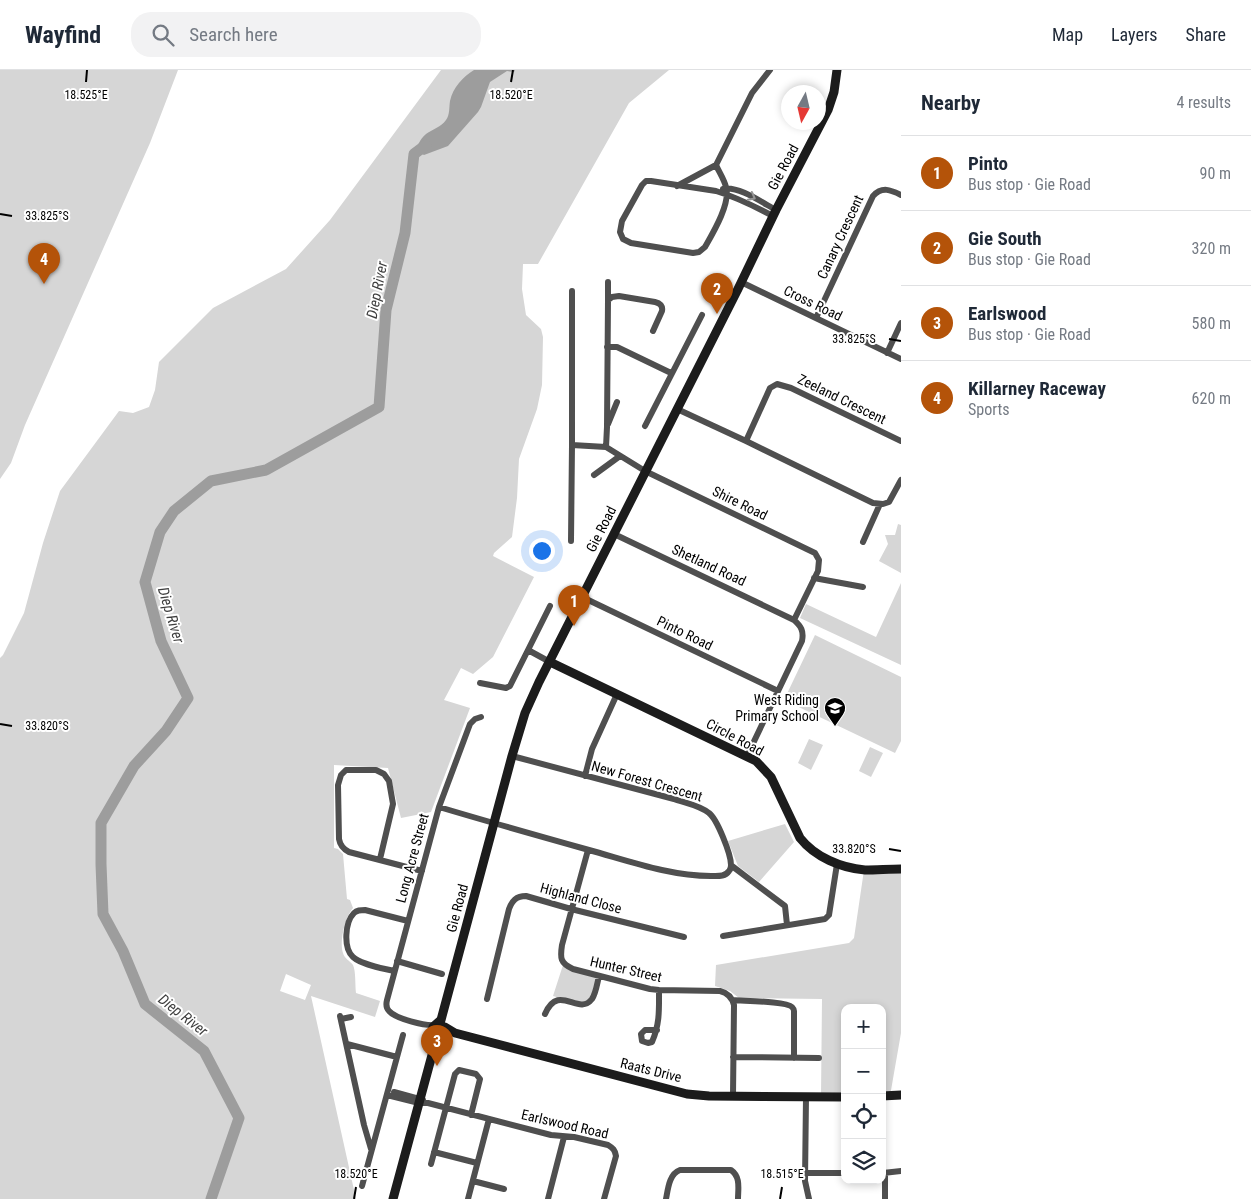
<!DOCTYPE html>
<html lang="en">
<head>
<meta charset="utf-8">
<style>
	:root { --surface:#fff; --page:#f2f2f3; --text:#1f2937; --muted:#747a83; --line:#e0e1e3; --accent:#b45309 }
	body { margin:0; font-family:"Roboto Condensed",sans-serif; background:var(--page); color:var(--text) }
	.controls { position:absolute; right:15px; bottom:15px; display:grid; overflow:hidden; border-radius:10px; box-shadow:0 2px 8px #0003 }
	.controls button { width:45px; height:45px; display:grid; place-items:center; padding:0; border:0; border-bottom:1px solid var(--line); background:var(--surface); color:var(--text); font:25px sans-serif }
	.compass { position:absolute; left:781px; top:15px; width:45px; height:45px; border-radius:50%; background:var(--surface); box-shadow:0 2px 8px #0003; rotate:188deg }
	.you { position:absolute; left:541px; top:480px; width:18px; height:18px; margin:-12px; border:4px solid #fff; border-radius:50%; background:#1a73e8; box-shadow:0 0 0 8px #1a73e833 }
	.badge { display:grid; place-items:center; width:32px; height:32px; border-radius:50%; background:var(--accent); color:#fff; font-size:16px; font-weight:700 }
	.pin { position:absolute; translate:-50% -41px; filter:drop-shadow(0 1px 2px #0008) }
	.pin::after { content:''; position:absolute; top:26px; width:18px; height:15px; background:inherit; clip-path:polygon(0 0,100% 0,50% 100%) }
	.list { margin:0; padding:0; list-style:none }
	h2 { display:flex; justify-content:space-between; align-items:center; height:65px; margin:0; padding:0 20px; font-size:21px }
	h2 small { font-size:16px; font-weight:400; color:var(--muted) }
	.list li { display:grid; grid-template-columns:32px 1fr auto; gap:15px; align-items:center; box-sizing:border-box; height:75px; padding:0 20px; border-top:1px solid var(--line) }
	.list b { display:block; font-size:19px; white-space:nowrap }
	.list p { margin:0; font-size:16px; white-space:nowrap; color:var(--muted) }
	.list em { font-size:16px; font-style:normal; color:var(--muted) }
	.icon { flex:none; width:28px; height:28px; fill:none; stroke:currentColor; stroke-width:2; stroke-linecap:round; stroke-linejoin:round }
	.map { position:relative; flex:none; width:901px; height:1129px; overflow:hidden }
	header { display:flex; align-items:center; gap:30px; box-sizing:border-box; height:70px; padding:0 25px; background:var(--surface); border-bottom:1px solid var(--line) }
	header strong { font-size:24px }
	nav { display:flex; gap:28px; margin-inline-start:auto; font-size:18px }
	.search { width:350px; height:45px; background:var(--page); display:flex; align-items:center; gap:12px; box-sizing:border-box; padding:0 18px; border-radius:20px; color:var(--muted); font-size:19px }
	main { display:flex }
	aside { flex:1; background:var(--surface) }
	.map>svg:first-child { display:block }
</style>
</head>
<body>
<header>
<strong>Wayfind</strong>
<div class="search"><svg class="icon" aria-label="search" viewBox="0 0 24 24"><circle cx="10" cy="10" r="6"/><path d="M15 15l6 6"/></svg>Search here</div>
<nav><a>Map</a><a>Layers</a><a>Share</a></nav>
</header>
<main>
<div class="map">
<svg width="901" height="1129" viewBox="0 0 901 1129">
	<rect width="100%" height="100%" fill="#fff"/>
	<path fill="#d6d6d6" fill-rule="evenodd" d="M0 0H178L150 73 25 355 11 393 0 409Z
		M441 0H669L629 33 538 194H523L522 219 526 245 541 259 543 267 542 315 537 339 519 389 517 428 512 467 494 483 493 486 534 507 493 587 473 604 461 598 444 630 470 638 431 742 401 748 388 698 334 695V778L338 779 343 784 347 829 350 830 353 838C345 847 339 872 343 883 344 888 350 891 353 895 356 901 355 916 356 923L380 931 375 947 311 926 356 1129H0V588L3 585 24 543 43 473 60 421 119 341 133 343 149 337 155 320 159 292 213 238 286 199 330 150ZM286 904 311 915 305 930 280 921Z
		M898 454 901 455V503L879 491 888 474 885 465H895Z
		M901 513V595L800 548 806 534 876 567Z
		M815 565 901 607V671L895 683 784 630Z
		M809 669 823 675 811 700 798 693Z
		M870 677 883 683 871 707 859 701Z
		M785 754 794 772 759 812 738 796 728 771Z
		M864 800H901V963L890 1026H882V938H845V1026H821L822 929 739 928 730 921 715 916 716 895 849 873 854 868Z
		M563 895 598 906 593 926 580 934 553 926Z"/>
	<path fill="#9d9d9d" d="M474 0H515L514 2 507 1 490 12 481 37 478 42 448 76 424 85 420 83 414 84C418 76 419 70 426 64 433 59 441 57 446 50 450 45 449 37 450 31 453 17 463 7 474 0Z"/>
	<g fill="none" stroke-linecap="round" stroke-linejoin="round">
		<path stroke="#9d9d9d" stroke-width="11" d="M211 1129 239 1048 204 981 145 934 123 881 103 844 101 794V753L134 696 166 661 188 628 161 571 145 512 160 462 174 441 211 411 266 400 379 337 386 240 405 163 414 84 426 75"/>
		<path stroke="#4f4f4f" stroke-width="6" d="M716 95C719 102 724 109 726 117 731 133 713 163 705 177L699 182 693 183 631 173 623 169 620 162 622 151 642 115 646 111H651L716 121C736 127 754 136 773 146
			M677 116 716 95 752 23 770 0
			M723 119C737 115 763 133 776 140
			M741 212 901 289
			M608 230V212
			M816 248 873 126C882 116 891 120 901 125
			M607 277H617L671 303
			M887 283 901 253
			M677 339 746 371 873 433 883 434 889 432 901 410
			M608 354 617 332
			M645 356 702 245
			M746 371 770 318 777 314 791 318 901 371
			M572 375 606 377 645 401 815 483 819 490 818 501 794 550
			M606 377 607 357 608 230 612 227 619 226 655 232C660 233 663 236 662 241L653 261
			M594 405 620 386
			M614 464 794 550C801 556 804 561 802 571L747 686
			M571 471 572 375V221
			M863 472 880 434
			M814 508 863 517
			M582 527 778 621
			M528 580 550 536
			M480 613 506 618 510 616 528 580 550 592
			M585 706 592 679 617 624
			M439 737C489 752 539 766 589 780 629 791 670 806 711 806 718 806 725 807 729 801 731 799 731 797 731 795 731 784 717 749 709 743 699 735 685 733 674 729L512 686
			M588 780 562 875C560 888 560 893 573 899L650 919 659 920 720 921C728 923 732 927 734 935L733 1026
			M380 789 393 734 389 711 384 704 376 700H346L341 705 338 715 339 769C340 775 343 779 349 782L422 801
			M732 796 785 836 787 855
			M723 866 825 849 829 845 837 794
			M397 891 442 904
			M394 901C382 898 362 895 353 887 343 878 345 852 354 843 357 840 360 840 365 840L408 851
			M487 929 509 839C512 831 516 826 526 826L571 839 684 867
			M733 930C743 931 786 931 792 937 793 938 794 940 794 941V988
			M545 944C559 912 578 947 592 929 596 923 597 914 599 906
			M340 946 364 1055 371 1079
			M341 949 351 947
			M435 955C425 956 396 949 389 941 386 938 386 934 387 930L439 737 470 654 475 649 481 647
			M657 960H645L641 964 642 971 648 973 652 972C660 954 659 939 659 920
			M347 974 397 987
			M733 987 819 988
			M394 1022 423 1030
			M387 1025 419 1033H428L551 1065 574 1067 608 1075C613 1078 615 1080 616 1086L604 1129
			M806 1027 805 1111 809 1129
			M434 1082 477 1093
			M431 1094 455 1004 459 1000 476 1004 480 1009 471 1045
			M805 1103H845
			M883 1103 901 1101
			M473 1111 504 1119
			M362 1116 403 965
			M468 1129 489 1049
			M548 1129 564 1067
			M666 1129C668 1119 669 1104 680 1100H731C741 1107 738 1119 738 1129
			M885 1129V1103"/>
		<path stroke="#1c1c1c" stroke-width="9" d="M550 592 756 691 771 707 800 768C815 787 841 798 865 800 877 800 889 799 901 799
			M445 957 455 963 687 1024 709 1026 845 1027
			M441 965C435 966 432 963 433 957L441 950 512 686 525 643 539 612 738 219 776 140 828 40 834 22 837 0
			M882 1026 901 1025
			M393 1129 435 974 441 965 443 964"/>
	</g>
	<defs><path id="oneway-chevron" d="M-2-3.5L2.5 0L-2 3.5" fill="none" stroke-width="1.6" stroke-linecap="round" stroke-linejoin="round" transform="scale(1.25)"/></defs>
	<use stroke="#959595" href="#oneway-chevron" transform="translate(752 127) rotate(28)"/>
	<path fill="none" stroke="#000" stroke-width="2" d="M86 12 87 0M511 12 513 0M0 144 12 146M889 269 901 271M0 654 12 656M889 779 901 781M354 1129 356 1117M780 1129 782 1117"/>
	<defs>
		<g id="school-pin" transform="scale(1.125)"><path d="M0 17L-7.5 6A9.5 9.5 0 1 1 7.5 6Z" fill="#000" stroke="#fff"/><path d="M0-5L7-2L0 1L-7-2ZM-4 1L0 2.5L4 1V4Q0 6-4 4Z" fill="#fff"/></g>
	</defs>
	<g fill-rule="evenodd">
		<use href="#school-pin" x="835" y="638"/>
	</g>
	<g text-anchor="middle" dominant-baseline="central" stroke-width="4" stroke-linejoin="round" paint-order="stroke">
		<g font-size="14" fill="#000" stroke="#fff">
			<text transform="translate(783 97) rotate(-62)">Gie Road</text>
			<text transform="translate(840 167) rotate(-65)">Canary Crescent</text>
			<text transform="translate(813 233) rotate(26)">Cross Road</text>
			<text transform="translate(842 329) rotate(26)">Zeeland Crescent</text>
			<text transform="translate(740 433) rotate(26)">Shire Road</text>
			<text transform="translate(601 459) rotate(-63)">Gie Road</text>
			<text transform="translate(709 495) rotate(25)">Shetland Road</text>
			<text transform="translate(685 563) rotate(26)">Pinto Road</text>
			<text transform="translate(735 667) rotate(28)">Circle Road</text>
			<text transform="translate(647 711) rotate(16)">New Forest Crescent</text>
			<text transform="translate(412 788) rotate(-75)">Long Acre Street</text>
			<text transform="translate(581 828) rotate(15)">Highland Close</text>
			<text transform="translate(457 838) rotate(-75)">Gie Road</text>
			<text transform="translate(626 899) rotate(13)">Hunter Street</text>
			<text transform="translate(651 1000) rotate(14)">Raats Drive</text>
			<text transform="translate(565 1054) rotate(13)">Earlswood Road</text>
		</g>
		<g font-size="14" fill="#000" stroke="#fff" text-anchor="end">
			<text x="819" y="630">West Riding<tspan x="819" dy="16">Primary School</tspan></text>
		</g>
		<g font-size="15" font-style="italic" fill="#3e3e3e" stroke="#fff">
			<text transform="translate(377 220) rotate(-79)">Diep River</text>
			<text transform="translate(171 545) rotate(73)">Diep River</text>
			<text transform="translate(183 945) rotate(38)">Diep River</text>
		</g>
	</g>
	<g font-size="12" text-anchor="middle" fill="#000" stroke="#fff" stroke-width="4" stroke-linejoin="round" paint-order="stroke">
		<text x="86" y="29">18.525°E</text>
		<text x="511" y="29">18.520°E</text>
		<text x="47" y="150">33.825°S</text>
		<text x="854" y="273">33.825°S</text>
		<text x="47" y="660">33.820°S</text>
		<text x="854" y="783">33.820°S</text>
		<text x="356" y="1108">18.520°E</text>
		<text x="782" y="1108">18.515°E</text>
	</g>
</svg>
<div class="controls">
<button>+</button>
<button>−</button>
<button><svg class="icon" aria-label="locate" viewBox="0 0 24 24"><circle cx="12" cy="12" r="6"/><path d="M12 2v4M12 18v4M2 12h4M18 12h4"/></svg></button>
<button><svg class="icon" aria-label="layers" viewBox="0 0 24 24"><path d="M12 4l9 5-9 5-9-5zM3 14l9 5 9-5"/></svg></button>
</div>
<svg class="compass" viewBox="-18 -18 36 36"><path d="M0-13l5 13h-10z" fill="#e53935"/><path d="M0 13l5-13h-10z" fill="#747a83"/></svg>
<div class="you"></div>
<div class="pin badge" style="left:574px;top:556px">1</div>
<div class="pin badge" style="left:717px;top:244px">2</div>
<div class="pin badge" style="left:437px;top:996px">3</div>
<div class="pin badge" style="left:44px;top:214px">4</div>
</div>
<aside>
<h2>Nearby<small>4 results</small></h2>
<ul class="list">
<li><span class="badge">1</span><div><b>Pinto</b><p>Bus stop · Gie Road</p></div><em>90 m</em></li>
<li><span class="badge">2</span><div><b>Gie South</b><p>Bus stop · Gie Road</p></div><em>320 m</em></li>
<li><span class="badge">3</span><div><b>Earlswood</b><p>Bus stop · Gie Road</p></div><em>580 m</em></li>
<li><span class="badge">4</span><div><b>Killarney Raceway</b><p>Sports</p></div><em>620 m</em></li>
</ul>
</aside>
</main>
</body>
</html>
